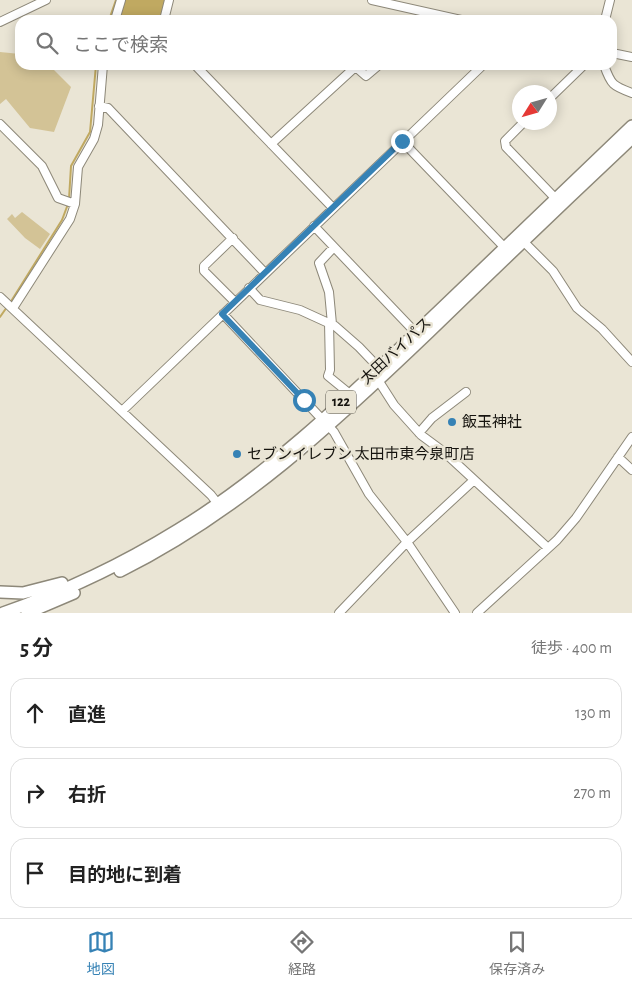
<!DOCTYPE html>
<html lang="ja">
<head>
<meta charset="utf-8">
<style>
	:root { --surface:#fff; --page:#f2f2f2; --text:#222; --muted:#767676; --line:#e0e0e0; --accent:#3682b5 }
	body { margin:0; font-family:"Alegreya Sans","Noto Sans JP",sans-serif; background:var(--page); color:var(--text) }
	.compass { position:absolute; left:512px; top:85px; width:45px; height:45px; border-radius:50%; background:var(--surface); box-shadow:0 2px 12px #0003; rotate:233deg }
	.stop { position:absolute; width:15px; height:15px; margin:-11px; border:4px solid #3682b5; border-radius:50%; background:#fff }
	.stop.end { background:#3682b5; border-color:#fff; box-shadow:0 1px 5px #0008 }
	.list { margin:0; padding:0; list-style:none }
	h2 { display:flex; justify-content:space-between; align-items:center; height:65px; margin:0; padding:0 20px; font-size:21px }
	h2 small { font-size:16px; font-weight:400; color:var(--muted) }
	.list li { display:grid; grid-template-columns:32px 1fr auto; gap:15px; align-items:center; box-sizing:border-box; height:70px; margin:0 10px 10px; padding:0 10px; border:1px solid var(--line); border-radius:15px }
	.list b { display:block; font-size:19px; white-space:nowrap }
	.list em { font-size:16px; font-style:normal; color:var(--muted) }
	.icon { flex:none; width:28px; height:28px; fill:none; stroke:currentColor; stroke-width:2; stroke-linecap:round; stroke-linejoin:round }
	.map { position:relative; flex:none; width:632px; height:613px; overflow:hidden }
	.search { position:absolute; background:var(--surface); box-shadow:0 2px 12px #0003; left:15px; right:15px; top:15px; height:55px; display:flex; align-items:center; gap:12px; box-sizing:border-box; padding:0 18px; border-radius:15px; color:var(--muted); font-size:19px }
	.sheet { height:305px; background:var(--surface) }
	nav { display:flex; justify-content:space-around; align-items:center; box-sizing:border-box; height:70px; border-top:1px solid var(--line); background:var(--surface); font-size:14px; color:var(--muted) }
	nav a { display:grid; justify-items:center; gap:2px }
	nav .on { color:var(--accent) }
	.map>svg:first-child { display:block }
</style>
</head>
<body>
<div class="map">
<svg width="632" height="613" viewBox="0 0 632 613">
	<rect width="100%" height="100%" fill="#eae5d5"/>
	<path fill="#d3c396" d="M0 52 20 54V65H49L71 87 54 132 30 128 6 99 0 104Z
		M22 212 50 234 40 249 25 238 7 219 12 214 15 218Z"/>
	<path fill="#c0a961" d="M124 0H165L161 20H132L119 17Z"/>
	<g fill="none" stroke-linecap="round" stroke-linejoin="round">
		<path stroke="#c0a961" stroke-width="2" d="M109 20 116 0
			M69 199 71 166 90 132 96 65
			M10 303 62 220 68 204
			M0 317 7 307"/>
		<g stroke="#8d8879" stroke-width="10">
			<path id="minor" d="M372 0 461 20
				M115 20 121 0
				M164 20 169 0
				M605 20 610 0
				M0 22 46 0
				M612 53 632 57
				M195 65 333 208
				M604 65C611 85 613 86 632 93
				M550 98 584 65
				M99 106 108 108 265 273
				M524 122 505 141 506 147 556 199
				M0 124 42 166 58 198 75 204
				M402 141 505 248
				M271 144 353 69H358L366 76 379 65
				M314 226 416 333
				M233 238 204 266V271L235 302
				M523 241 553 271 577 308 602 329 632 362
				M249 288 260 300 300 310 335 326 359 347 379 368
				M0 297 211 495 218 504
				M13 308 70 219 75 204 78 167 94 139 98 125 103 65
				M223 314 334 432 369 494 407 542 455 613
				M329 323 330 370 328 376 350 394
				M332 324 329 292 319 263 334 247
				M378 380 394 405 421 435 444 452 548 548
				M122 411 483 65
				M419 433 432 418 466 392
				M618 457 632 470
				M339 613 407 542 474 480
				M477 613 557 540 576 518 632 437"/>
		</g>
		<g stroke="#8d8879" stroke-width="14">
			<path id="highway" d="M120 571C239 512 335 422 430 331 497 266 564 202 632 138
				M0 592 23 593 62 583
				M3 613C64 592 123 564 178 530 275 471 358 388 440 310 504 249 568 187 632 126
				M27 613 74 593"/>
		</g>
		<use href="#minor" stroke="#fff" stroke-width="8"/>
		<use href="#highway" stroke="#fff" stroke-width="11"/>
	</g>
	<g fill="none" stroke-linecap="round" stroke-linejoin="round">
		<path stroke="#3682b5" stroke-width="6" d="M304 400 222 314 402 141"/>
	</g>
	<g fill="#3682b5" stroke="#eae5d5" stroke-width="2">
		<circle cx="452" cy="422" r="5"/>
		<circle cx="237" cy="454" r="5"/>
	</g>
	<g text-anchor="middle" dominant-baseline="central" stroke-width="5" stroke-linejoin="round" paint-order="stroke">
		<rect fill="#eae5d5" stroke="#56534a" stroke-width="1" x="326" y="390.5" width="30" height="23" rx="4"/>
		<g font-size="14" font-weight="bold" fill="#16140f">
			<text x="341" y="402">122</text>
		</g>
		<g font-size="15" fill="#16140f" stroke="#eae5d5">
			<text transform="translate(396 351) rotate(-43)">太田バイパス</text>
		</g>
		<g font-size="15" fill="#16140f" stroke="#eae5d5" text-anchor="start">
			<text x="462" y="422">飯玉神社</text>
			<text x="247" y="454">セブンイレブン 太田市東今泉町店</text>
		</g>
	</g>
</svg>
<svg class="compass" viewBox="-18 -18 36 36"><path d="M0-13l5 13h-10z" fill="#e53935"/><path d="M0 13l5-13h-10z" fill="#767676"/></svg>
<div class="stop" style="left:304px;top:400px"></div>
<div class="stop end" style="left:402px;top:141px"></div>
<div class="search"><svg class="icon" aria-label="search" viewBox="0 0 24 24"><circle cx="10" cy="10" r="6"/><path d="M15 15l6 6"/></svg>ここで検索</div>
</div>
<section class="sheet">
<h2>5 分<small>徒歩 · 400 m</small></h2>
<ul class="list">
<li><svg class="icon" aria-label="ahead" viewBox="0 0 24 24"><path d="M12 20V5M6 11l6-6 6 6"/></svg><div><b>直進</b></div><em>130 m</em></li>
<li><svg class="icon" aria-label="right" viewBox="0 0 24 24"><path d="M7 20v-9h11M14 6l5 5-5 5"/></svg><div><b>右折</b></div><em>270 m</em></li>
<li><svg class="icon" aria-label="arrive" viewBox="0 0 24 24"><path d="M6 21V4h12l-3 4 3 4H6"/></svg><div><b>目的地に到着</b></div></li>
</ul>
</section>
<nav>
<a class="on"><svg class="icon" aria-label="map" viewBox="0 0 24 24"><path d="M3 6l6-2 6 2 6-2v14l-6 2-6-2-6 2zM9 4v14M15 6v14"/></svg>地図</a>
<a><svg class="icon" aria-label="directions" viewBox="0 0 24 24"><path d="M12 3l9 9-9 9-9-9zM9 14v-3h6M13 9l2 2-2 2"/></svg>経路</a>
<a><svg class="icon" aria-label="saved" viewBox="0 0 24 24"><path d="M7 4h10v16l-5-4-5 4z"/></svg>保存済み</a>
</nav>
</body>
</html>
